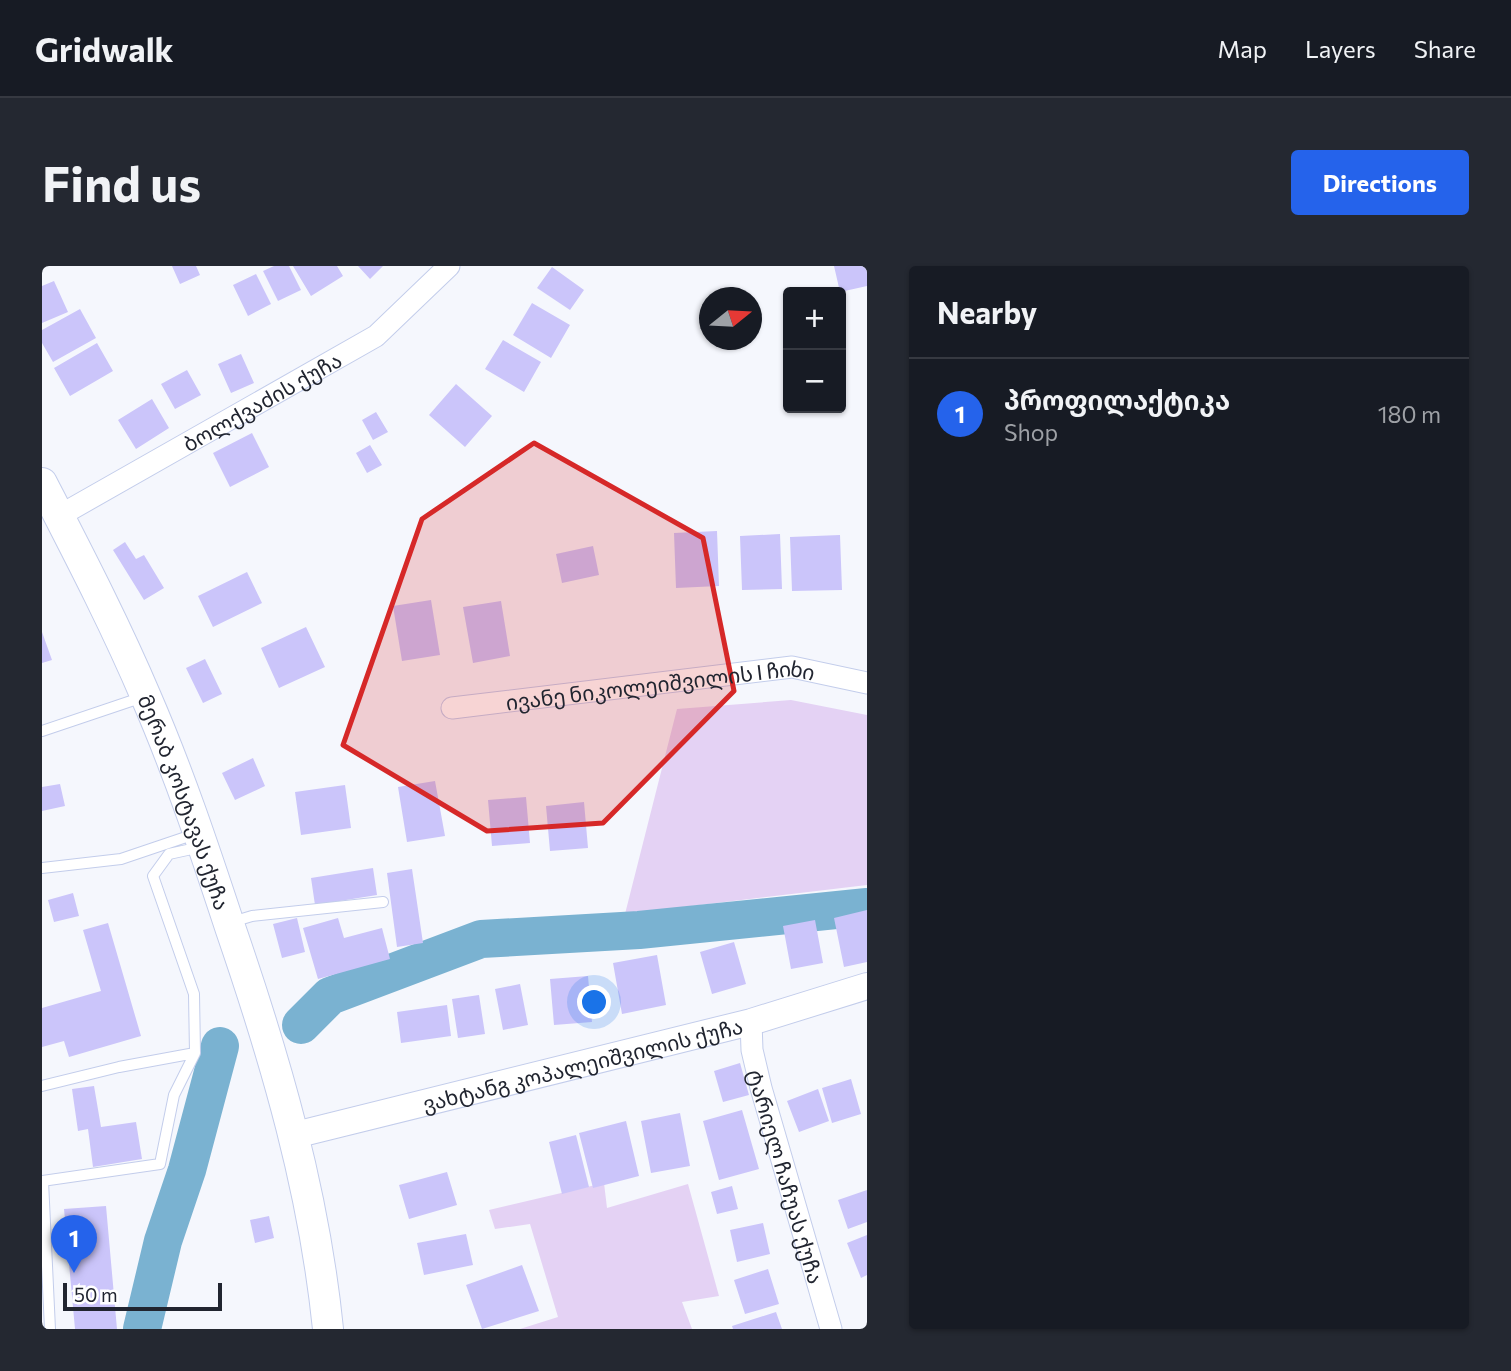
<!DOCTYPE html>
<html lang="en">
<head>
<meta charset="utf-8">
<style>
	:root { --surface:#171b24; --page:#242831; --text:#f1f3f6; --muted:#9ea1a6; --line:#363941; --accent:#2563eb }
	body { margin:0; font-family:Commissioner,"Noto Sans Georgian",sans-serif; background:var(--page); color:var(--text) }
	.controls { position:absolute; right:21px; top:21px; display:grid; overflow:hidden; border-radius:7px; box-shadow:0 2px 5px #0004 }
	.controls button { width:63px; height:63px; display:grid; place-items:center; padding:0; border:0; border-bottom:2px solid var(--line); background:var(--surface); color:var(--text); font:35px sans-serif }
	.compass { position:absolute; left:657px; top:21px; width:63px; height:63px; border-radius:50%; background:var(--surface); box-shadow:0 2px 5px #0004; rotate:72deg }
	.scale { position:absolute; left:21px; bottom:18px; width:159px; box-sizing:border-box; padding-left:7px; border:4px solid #212530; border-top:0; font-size:19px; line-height:24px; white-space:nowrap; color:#212530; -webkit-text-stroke:5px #fff; paint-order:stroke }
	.you { position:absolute; left:553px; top:737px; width:24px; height:24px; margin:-18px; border:5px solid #fff; border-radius:50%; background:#1a73e8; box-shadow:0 0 0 10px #1a73e833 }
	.badge { display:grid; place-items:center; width:46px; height:46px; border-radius:50%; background:var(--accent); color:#fff; font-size:23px; font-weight:700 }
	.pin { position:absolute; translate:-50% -58px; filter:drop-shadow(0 2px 4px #0008) }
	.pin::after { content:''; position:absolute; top:37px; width:24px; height:21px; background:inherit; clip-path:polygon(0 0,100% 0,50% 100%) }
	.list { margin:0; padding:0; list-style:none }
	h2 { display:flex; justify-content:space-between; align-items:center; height:91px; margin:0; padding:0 28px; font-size:30px }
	h2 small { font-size:23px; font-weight:400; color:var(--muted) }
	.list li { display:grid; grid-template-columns:46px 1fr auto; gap:21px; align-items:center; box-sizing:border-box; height:112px; padding:0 28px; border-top:2px solid var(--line) }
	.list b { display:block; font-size:26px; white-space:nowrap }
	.list p { margin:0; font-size:23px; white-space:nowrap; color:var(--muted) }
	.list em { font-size:23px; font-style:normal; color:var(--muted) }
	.map { position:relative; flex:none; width:825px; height:1063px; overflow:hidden; border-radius:7px }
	header { display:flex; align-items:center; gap:42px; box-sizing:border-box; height:98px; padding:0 35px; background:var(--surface); border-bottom:2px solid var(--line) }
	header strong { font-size:33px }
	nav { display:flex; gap:38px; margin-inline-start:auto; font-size:24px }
	.intro { display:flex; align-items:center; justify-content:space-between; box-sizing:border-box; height:168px; padding:0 42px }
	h1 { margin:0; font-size:49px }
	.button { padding:18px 32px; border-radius:7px; background:var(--accent); color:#fff; font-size:24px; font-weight:700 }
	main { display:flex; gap:42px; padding:0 42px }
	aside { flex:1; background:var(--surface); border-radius:7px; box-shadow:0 2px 5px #0004 }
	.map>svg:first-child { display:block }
</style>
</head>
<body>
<header>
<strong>Gridwalk</strong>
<nav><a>Map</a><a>Layers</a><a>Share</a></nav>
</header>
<div class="intro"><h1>Find us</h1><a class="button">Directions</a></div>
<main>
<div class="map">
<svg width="825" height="1063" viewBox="0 0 825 1063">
	<rect width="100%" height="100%" fill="#f5f7fd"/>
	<path fill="#e4d2f4" d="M749 434 825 449V619L583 648 635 443Z
		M562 917 565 942 646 918 677 1030 640 1036 650 1063H478L516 1051 488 958 453 963 447 944Z"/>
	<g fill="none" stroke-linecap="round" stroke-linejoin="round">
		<path stroke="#7ab2d1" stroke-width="38" d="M259 759 288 730 439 673 597 664 825 641
			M100 1063 121 975 145 904 178 780"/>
	</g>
	<path fill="#cbc5fa" d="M130 0H154L158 9 138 18Z
		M232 0H247L259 24 236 35 221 5Z
		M251 0H295L301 10 269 30Z
		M316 0H341L328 13Z
		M792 0H825V20L798 26Z
		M510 1 542 24 528 44 495 22Z
		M214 8 229 38 206 50 191 19Z
		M12 15 26 46 0 57V20Z
		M490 37 528 59 509 92 471 69Z
		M38 43 54 72 11 96 0 77V64Z
		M461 74 499 96 482 126 443 103Z
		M55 77 71 105 28 130 12 102Z
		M199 88 212 117 189 127 176 98Z
		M145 104 159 129 133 143 119 118Z
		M414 118 450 150 423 181 387 149Z
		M110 133 127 162 94 183 76 154Z
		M334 146 346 166 331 174 320 154Z
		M210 167 227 201 188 221 171 187Z
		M328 179 340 199 325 207 314 187Z
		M675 265 677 320 634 322 632 267Z
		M738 268 740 323 700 324 698 270Z
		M798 269 800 324 750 325 748 271Z
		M83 276 94 293 102 289 122 322 102 334 71 284Z
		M551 280 557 309 520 317 514 288Z
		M205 306 220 337 171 361 156 330Z
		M389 334 398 389 360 395 351 340Z
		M459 335 468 390 431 397 421 341Z
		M264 361 283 401 237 422 219 382Z
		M0 366 10 394 0 397Z
		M163 393 180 428 161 437 144 402Z
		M211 492 223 520 193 534 180 507Z
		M393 515 403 570 365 576 356 521Z
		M18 518 23 540 0 545V521Z
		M303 519 309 562 259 569 253 526Z
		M484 531 488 577 450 580 446 534Z
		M542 536 546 582 508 585 504 540Z
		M331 602 335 629 273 639 269 612Z
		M370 603 381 677 355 681 345 607Z
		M31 627 37 650 12 656 6 634Z
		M825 644V696L802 701 792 652Z
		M255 652 263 686 240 692 231 658Z
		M296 652 302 672 340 662 348 693 276 713 261 662Z
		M773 654 781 697 749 703 741 660Z
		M66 657 99 770 27 791 22 775 0 781V742L59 725 41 664Z
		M692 676 704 718 670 728 658 686Z
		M615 689 624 739 580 748 571 697Z
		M546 710 550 756 512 759 508 713Z
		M478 718 486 759 461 764 453 723Z
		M437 729 443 768 416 772 410 733Z
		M405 739 409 770 359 777 355 746Z
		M698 797 707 829 681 836 672 805Z
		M809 813 819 848 790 857 780 822Z
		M52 820 59 861 94 856 100 893 51 901 46 863 36 865 30 823Z
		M776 823 787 855 757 866 745 835Z
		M700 844 717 903 677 914 661 855Z
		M638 847 648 900 609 907 599 855Z
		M584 855 597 910 551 922 537 867Z
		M534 869 547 921 520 928 507 876Z
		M405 906 415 939 367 953 357 919Z
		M690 920 696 943 675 948 669 926Z
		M825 924V956L806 963 796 934Z
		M64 940 75 1063H33L22 943Z
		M227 950 232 972 213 977 208 954Z
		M721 957 728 988 695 996 688 964Z
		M424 968 431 999 382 1009 375 977Z
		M825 969V1009L819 1012 805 977Z
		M480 999 497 1045 440 1063 424 1019Z
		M726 1003 737 1038 703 1048 692 1014Z
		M734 1046 740 1063H691L690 1060Z"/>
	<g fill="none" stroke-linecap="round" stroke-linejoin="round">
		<g stroke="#c3cdeb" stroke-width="12">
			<path id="service" d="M0 465 101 431
				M0 602 79 593 153 568
				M190 656 210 650 341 636
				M0 820 77 801 153 787
				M0 915 118 898 132 829 153 787 152 728 111 610 127 588 159 581
				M1 915 8 1063"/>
		</g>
		<g stroke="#c3cdeb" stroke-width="23">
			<g id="minor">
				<path id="s1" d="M17 250 334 70 407 0"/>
				<path id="s2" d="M410 442 750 401 825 417"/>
				<path id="s3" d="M709 756 710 784 719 822 789 1063"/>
			</g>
		</g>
		<g stroke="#c3cdeb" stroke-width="28">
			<g id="tertiary">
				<path id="s4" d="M253 869 709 756 825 720"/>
			</g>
		</g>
		<g stroke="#c3cdeb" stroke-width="32">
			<g id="secondary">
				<path id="s5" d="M0 217C36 287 73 358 104 431 137 507 163 585 189 664 234 795 272 925 286 1063"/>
			</g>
		</g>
		<use href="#service" stroke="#fff" stroke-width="10"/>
		<use href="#minor" stroke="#fff" stroke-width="21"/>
		<use href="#tertiary" stroke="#fff" stroke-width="26"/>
		<use href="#secondary" stroke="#fff" stroke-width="30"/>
	</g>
	<path fill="#d62828" fill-opacity="0.2" stroke="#d62828" stroke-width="5" stroke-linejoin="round" d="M492 177 661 272 692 425 561 557 445 565 301 479 380 253Z"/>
	<g text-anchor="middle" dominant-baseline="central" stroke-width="5" stroke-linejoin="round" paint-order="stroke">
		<g font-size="21" fill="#212530" stroke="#fff">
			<text stroke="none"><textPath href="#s1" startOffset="233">ბოლქვაძის ქუჩა</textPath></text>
			<text stroke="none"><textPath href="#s2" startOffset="210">ივანე ნიკოლეიშვილის I ჩიხი</textPath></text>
			<text stroke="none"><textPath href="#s5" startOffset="350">მერაბ კოსტავას ქუჩა</textPath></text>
			<text stroke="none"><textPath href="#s4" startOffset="296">ვახტანგ კოპალეიშვილის ქუჩა</textPath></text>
			<text stroke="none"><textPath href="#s3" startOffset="159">ტარიელ ჩაჩუას ქუჩა</textPath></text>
		</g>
	</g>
</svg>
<div class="controls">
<button>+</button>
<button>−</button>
</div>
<svg class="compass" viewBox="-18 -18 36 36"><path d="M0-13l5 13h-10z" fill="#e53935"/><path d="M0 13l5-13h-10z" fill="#9ea1a6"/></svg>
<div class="scale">50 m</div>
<div class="you"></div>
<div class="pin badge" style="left:32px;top:1007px">1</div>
</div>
<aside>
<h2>Nearby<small></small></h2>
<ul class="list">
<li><span class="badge">1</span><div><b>პროფილაქტიკა</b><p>Shop</p></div><em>180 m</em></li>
</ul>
</aside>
</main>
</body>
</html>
